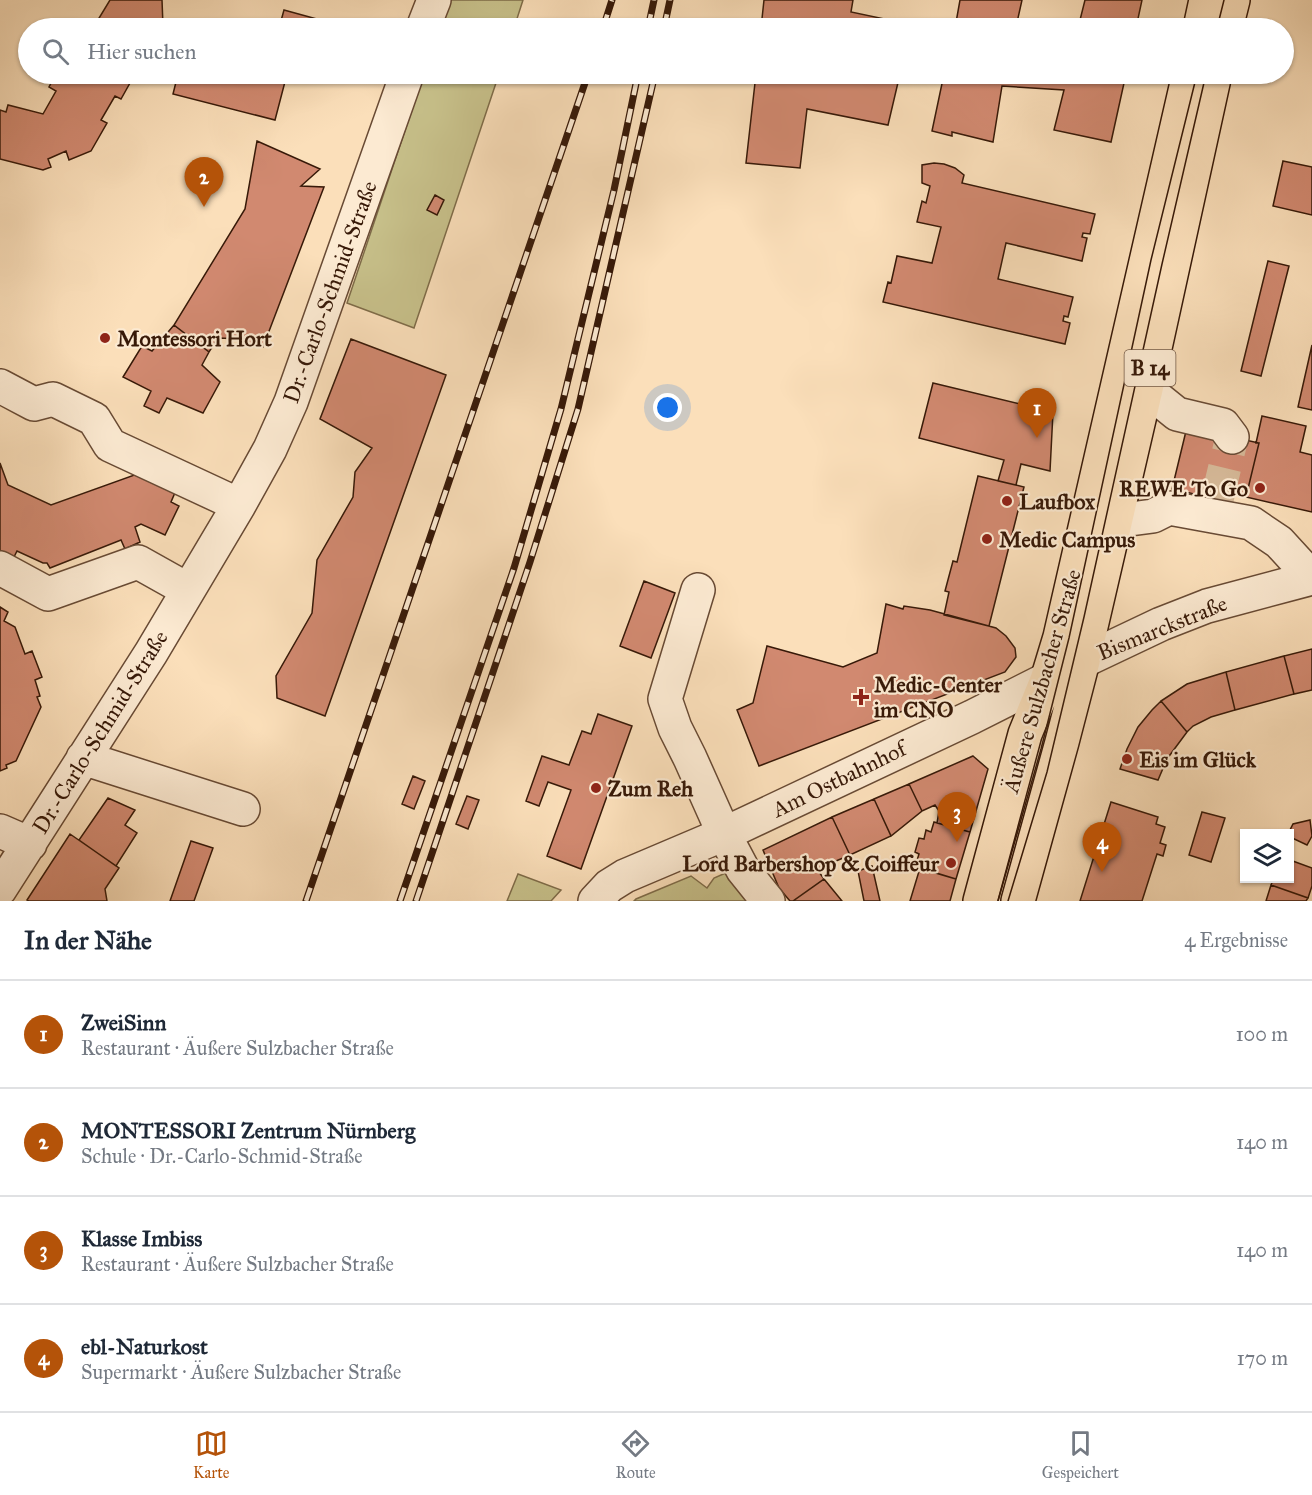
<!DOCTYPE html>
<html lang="de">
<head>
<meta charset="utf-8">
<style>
	:root { --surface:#fff; --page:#f2f2f3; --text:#1f2937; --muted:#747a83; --line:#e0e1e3; --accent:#b45309 }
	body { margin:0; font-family:"IM FELL Great Primer",serif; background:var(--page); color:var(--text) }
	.controls { position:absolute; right:18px; bottom:18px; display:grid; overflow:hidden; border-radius:0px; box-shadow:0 2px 4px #0004 }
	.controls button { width:54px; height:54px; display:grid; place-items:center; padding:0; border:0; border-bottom:2px solid var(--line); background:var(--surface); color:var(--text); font:30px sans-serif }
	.you { position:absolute; left:668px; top:408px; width:21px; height:21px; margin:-15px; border:4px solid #fff; border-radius:50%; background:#1a73e8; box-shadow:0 0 0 9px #1a73e833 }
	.badge { display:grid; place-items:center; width:39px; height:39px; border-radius:50%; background:var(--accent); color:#fff; font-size:20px; font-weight:700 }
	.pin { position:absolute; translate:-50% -50px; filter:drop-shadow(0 2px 3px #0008) }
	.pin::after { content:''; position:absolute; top:32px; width:21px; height:18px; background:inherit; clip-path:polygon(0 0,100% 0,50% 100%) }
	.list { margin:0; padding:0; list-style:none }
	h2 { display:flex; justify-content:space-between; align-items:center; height:78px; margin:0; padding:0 24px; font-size:26px }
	h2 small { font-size:20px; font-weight:400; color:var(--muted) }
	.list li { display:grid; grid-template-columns:39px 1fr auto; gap:18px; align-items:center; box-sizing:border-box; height:108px; padding:0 24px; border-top:2px solid var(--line) }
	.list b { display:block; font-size:22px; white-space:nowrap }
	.list p { margin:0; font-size:20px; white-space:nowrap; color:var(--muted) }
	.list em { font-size:20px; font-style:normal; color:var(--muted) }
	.icon { flex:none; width:33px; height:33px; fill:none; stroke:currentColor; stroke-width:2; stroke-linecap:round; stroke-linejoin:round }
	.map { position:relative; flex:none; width:1312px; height:901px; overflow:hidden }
	.search { position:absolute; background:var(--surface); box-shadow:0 2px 4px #0004; left:18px; right:18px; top:18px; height:66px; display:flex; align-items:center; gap:15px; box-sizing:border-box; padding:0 21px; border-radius:33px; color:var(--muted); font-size:22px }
	.sheet { height:510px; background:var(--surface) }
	nav { display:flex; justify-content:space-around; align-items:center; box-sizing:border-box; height:84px; border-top:2px solid var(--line); background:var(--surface); font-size:16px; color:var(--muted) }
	nav a { display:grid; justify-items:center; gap:3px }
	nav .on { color:var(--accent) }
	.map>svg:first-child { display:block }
</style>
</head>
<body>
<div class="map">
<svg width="1312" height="901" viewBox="0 0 1312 901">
	<rect width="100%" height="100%" fill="#fbdfba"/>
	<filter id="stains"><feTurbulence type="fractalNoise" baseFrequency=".00333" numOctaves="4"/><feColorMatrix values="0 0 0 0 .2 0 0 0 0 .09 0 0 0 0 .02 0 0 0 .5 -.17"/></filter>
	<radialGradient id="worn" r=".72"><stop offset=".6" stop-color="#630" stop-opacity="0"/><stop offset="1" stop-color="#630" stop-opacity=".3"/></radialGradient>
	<path fill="#c7c08a" stroke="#7f6c49" stroke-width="1.5" d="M449 0H523L514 28H439Z
		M424 74H499L414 328 347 303Z
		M728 872 755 901H634L636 899 691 876 707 888 714 878Z
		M518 874 561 890 551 901H507Z"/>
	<path fill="#d18970" stroke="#371908" stroke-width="1.5" d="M110 0H162L163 26 162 28H93Z
		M764 0H853L851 12 927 28H761Z
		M960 0H1022L1016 27 1024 28H955Z
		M1085 0H1142L1136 28H1078Z
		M284 10 335 24 333 28H279Z
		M56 74H135L121 99 115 96 101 120 107 123 91 151 69 160 66 151 48 159 51 167 43 170 0 159V110L6 112 8 105 43 114 56 91 49 87Z
		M178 74H287L275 120 173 94Z
		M756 74H900L888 125 807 109 800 168 746 163Z
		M944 74H1126L1111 142 1054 130 1064 90 1002 86 993 142 952 132V136L932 131Z
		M257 141 320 169 301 186 324 187 263 347 238 346 242 339 218 338 209 352 174 325 245 209Z
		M1283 161 1312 167V215L1273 206Z
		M934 163 944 164 955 168 964 175 962 183 1095 214 1090 234 1083 233 1082 237 1087 238 1082 261 1006 243 998 279 1073 297 1068 317 1064 316 1063 321 1070 323 1065 344 883 302 888 282 891 283 897 256 932 263 941 227 917 222 922 201 926 203 930 186 922 183V165Z
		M435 195 444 200 437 215 427 210Z
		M1268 261 1289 266 1261 376 1241 371Z
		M174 325 209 352 202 365 220 382 203 413 167 398 159 413 144 406 151 391 123 377 142 346 152 351Z
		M351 339 446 375 325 716 277 698 276 676 312 613 317 560 353 497 355 472 372 448 320 419Z
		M1312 345V410L1298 407Z
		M933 383 1053 412 1050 471 1021 464 1016 485 998 481 1004 460 919 438Z
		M1262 416 1306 426 1300 452 1312 455V512L1246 497 1259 443H1256Z
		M1187 427 1259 443 1246 497 1231 494 1229 502 1172 489Z
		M0 463 8 485 51 505 151 469 177 488 171 502 179 506 165 535 141 524 135 527 140 542 125 549 121 540 50 568 47 563H43L17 551 13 559 0 553Z
		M978 476 1024 487 989 626 944 615 949 592 945 591 953 561 957 562Z
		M644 581 675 593 651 658 620 646Z
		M886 604 903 609 904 606 930 610 996 628 1006 636 1015 648 1016 657 1005 672 759 766 737 710 753 703 767 646 843 667 877 653Z
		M0 607 8 612 4 621 15 627 25 654 32 651 42 677 35 680 40 696 37 697 41 707 16 761 6 765 7 768 0 771Z
		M1312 649V690L1294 694 1284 656Z
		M1284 656 1294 694 1235 710 1226 672Z
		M1226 672 1235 710 1211 717 1193 726 1187 732 1161 701 1187 684Z
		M1161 701 1187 732 1167 759 1158 780 1120 769 1127 749 1138 727 1152 710Z
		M598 714 632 726 581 869 547 856 571 790 548 782 539 806 526 801 542 756 569 765 582 731 591 734Z
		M973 756 988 769 970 832 937 823 939 811 935 805 922 811 909 784Z
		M413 776 425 781 414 809 402 804Z
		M909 784 922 811 891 836 874 799Z
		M467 796 479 800 468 829 456 824Z
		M108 798 135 810 125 825 137 833 116 866 79 840Z
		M874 799 891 836 850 855 832 817Z
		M1111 802 1158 817 1156 824 1165 827 1160 843 1166 845 1163 856 1157 854 1142 901H1080Z
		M1202 812 1225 818 1211 862 1189 855Z
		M832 817 850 855 817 869 824 879 793 901H790L779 888 763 850Z
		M1310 820 1312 836 1307 845 1290 837V834H1288L1293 824Z
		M934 822 970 832 956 879 915 867 919 854 915 852 919 838 924 839 926 830 931 832Z
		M70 834 119 868 105 889 107 901H29L27 900Z
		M191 841 213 848 194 901H170Z
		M1290 860 1312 868V886L1308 898 1271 885 1274 878H1290Z
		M872 866 880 901H864L858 871Z
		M920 868 956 879 950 901H910Z
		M824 879 842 901H793Z
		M1271 885 1308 898 1306 901H1266Z"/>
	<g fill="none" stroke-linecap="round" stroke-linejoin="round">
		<path stroke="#d4b796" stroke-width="33" stroke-dasharray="33 16" stroke-linecap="butt" d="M1217 500 1232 437"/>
		<g stroke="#684a34" stroke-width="36">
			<path id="minor" d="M423 28 434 0
				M0 386 34 404 53 399 94 419 110 445 239 505
				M1146 389 1177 414 1223 425 1232 437
				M1115 521 1153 516 1169 508 1251 523 1279 542 1312 578
				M0 568 48 594 138 562 188 590
				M698 590 665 699 675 728 690 758 724 834 743 870 768 901
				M83 758 243 809
				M0 831 30 844
				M0 889 151 653 239 505 270 449 291 402 407 74
				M595 901 609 886 625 876 724 834 972 717 1083 661 1161 624 1207 606 1312 578"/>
		</g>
		<g stroke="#371908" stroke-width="36">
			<path id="major" d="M1200 28 1206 0
				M1226 28 1233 0
				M980 901 1025 734 1047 680 1060 637 1189 74
				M1018 901 1062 742 1083 661 1146 389 1215 74"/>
		</g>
		<use href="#minor" stroke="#fcead2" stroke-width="33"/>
		<use href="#major" stroke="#fbdfba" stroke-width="33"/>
		<path stroke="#371908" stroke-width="1.5" d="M1217 28 1224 0
			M998 901 1041 749 1069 638 1151 260 1197 74
			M1008 901 1047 772 1084 617 1162 264 1206 74"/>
		<g stroke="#371908" stroke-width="7">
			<path id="rail" d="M603 28 612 0
				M648 28 654 0
				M664 28 670 0
				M306 901 588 74
				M400 901 514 568 561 409 614 190 638 74
				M416 901 530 562 578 409 655 74"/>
		</g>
		<use href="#rail" stroke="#fcead2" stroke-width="4.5" stroke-dasharray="14" stroke-linecap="butt"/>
	</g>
	<g fill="#8f2418" stroke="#fcead2" stroke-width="2">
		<circle cx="105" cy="338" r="6"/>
		<circle cx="1260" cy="488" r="6"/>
		<circle cx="1007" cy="501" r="6"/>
		<circle cx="987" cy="539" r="6"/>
		<path d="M858 688h6v6h6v6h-6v6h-6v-6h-6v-6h6z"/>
		<circle cx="1127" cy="759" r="6"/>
		<circle cx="596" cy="788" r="6"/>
		<circle cx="951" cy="863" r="6"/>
	</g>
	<g text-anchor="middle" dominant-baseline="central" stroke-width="4.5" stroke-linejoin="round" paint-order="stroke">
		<rect fill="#fcead2" stroke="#725845" stroke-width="1.5" x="1124.5" y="350" width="51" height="36" rx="4.5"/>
		<g font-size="21" font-weight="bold" fill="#371908">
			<text x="1150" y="368">B 14</text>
		</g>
		<g font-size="22" fill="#371908" stroke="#fcead2">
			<text transform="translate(330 292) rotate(-70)">Dr.-Carlo-Schmid-Straße</text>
			<text transform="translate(1162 628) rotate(-22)">Bismarckstraße</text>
			<text transform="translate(1042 681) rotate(-74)">Äußere Sulzbacher Straße</text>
			<text transform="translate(100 732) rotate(-58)">Dr.-Carlo-Schmid-Straße</text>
			<text transform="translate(839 779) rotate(-26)">Am Ostbahnhof</text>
		</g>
		<g font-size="22" font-weight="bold" fill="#371908" stroke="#fcead2" text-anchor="start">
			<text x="117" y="338">Montessori Hort</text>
			<text x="1248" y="488" text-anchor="end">REWE To Go</text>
			<text x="1019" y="501">Laufbox</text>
			<text x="999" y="539">Medic Campus</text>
			<text x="874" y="684">Medic-Center<tspan x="874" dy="25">im CNO</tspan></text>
			<text x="1139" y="759">Eis im Glück</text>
			<text x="608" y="788">Zum Reh</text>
			<text x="939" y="863" text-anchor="end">Lord Barbershop &amp; Coiffeur</text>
		</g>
	</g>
	<rect width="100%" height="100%" filter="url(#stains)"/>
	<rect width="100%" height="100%" fill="url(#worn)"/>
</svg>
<div class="controls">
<button><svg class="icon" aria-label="layers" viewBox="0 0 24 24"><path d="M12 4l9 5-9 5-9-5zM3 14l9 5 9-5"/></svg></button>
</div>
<div class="you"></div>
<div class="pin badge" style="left:1037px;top:438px">1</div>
<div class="pin badge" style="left:204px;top:207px">2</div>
<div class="pin badge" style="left:957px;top:842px">3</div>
<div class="pin badge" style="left:1102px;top:872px">4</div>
<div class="search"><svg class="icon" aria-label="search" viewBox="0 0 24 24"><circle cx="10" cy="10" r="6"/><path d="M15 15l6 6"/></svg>Hier suchen</div>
</div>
<section class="sheet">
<h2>In der Nähe<small>4 Ergebnisse</small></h2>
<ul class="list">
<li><span class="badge">1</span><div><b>ZweiSinn</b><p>Restaurant · Äußere Sulzbacher Straße</p></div><em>100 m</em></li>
<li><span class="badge">2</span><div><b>MONTESSORI Zentrum Nürnberg</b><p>Schule · Dr.-Carlo-Schmid-Straße</p></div><em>140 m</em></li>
<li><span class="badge">3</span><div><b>Klasse Imbiss</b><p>Restaurant · Äußere Sulzbacher Straße</p></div><em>140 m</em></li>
<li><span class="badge">4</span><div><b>ebl-Naturkost</b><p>Supermarkt · Äußere Sulzbacher Straße</p></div><em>170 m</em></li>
</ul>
</section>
<nav>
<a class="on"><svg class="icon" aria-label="map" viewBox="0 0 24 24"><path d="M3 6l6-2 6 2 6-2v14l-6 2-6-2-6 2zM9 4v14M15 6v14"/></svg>Karte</a>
<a><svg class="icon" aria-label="directions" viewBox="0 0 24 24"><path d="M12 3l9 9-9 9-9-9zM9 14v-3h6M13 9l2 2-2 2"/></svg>Route</a>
<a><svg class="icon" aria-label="saved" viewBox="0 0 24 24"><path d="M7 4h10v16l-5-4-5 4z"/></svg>Gespeichert</a>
</nav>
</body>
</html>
